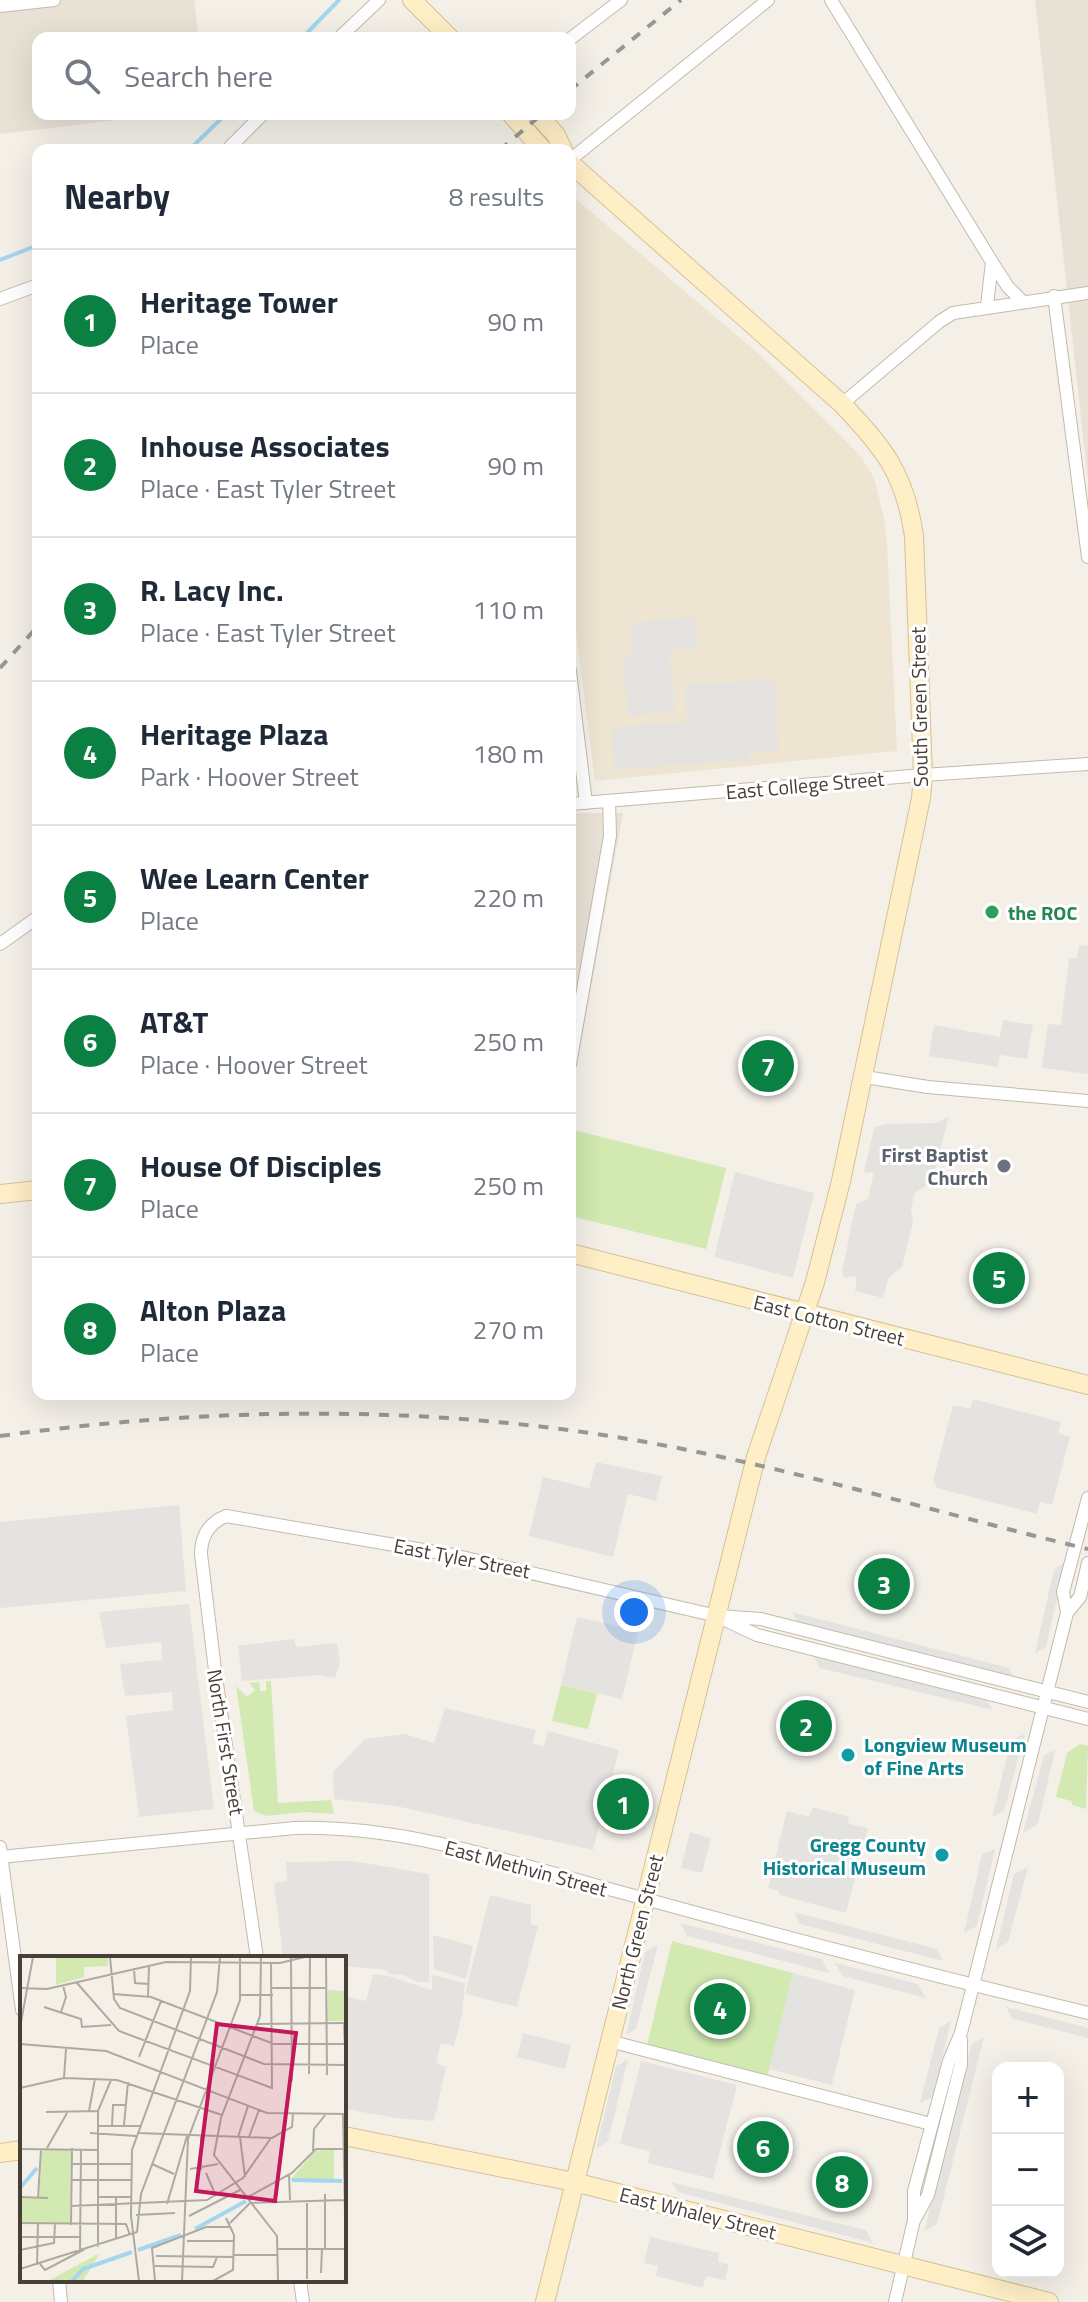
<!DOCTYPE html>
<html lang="en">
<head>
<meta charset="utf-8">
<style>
	:root { --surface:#fff; --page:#f2f2f3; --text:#1f2937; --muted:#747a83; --line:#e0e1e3; --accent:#0b8043 }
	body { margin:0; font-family:"Titillium Web",sans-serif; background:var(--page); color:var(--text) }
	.controls { position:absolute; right:24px; bottom:24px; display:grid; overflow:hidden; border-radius:16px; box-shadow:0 8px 32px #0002 }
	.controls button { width:72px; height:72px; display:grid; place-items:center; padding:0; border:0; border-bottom:2px solid var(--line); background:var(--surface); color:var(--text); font:40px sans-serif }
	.you { position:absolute; left:634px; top:1612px; width:28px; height:28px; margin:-20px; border:6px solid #fff; border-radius:50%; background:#1a73e8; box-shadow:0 0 0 12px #1a73e833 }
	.badge { display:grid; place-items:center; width:52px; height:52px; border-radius:50%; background:var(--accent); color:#fff; font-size:26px; font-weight:700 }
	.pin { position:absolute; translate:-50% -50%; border:4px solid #fff; box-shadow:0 2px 8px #0006 }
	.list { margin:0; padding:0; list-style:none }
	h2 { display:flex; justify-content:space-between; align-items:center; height:104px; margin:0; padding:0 32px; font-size:34px }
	h2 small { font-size:26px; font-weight:400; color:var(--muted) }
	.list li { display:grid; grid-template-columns:52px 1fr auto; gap:24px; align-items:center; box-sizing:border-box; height:144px; padding:0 32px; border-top:2px solid var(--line) }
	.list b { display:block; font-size:30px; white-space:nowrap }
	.list p { margin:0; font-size:26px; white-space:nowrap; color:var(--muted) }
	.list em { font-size:26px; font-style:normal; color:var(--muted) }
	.icon { flex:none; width:44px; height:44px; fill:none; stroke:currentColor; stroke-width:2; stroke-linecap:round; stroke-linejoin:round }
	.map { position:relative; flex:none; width:1088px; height:2302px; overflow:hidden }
	.search { position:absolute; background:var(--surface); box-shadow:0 8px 32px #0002; left:32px; top:32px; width:544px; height:88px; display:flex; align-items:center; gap:20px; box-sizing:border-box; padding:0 28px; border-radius:16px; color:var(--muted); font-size:30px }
	.panel { position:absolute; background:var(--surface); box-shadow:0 8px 32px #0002; left:32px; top:144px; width:544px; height:1256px; border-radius:16px }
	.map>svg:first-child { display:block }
</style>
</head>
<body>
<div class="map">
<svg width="1088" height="2302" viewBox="0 0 1088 2302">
	<rect width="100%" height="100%" fill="#f4f0e8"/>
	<path fill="#e8e2d6" d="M0 0H194L199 38H38V114H168L0 134Z
		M1035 0H1088V482L1075 363Z
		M570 783 574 813H623L570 1103Z"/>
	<path fill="#ede4d2" d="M570 194 760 355 842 437 862 458 874 478 884 517 887 543 897 751 595 781 570 585Z"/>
	<path fill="#d2e9b1" d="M570 1129 726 1168 706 1249 570 1216Z
		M266 1681H271L278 1803 331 1800 334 1814 304 1812 266 1816 254 1811 236 1686 247 1697 255 1690 249 1683 259 1682 260 1691H266Z
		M561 1685 597 1694 588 1729 552 1721Z
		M1080 1744 1088 1746 1086 1809 1072 1805V1801L1056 1797 1067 1753Z
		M672 1941 793 1973 768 2075 647 2045Z"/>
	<path fill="#e5e3e0" d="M695 617 698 647 669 651 675 711 628 716 622 656 634 654 631 623Z
		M774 680 779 750 750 752V760L614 769 612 727 687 722 685 685Z
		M1079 945 1088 946V1074L1042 1068 1048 1024 1061 1025 1069 958H1077Z
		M1003 1020 1033 1025 1027 1059 1000 1055 998 1067 929 1056 934 1025 1000 1037Z
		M949 1116 932 1182 915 1193 911 1209 913 1222 902 1267 889 1277 883 1298 855 1291 857 1279 854 1276 844 1278 842 1271 856 1204 868 1199 874 1172 864 1173 874 1127 886 1124 936 1123Z
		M735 1172 814 1193 793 1278 714 1257Z
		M973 1399 1061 1422 1058 1433 1070 1437 1052 1505 1040 1502 1037 1514 937 1488 933 1481 953 1405 970 1409Z
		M596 1462 662 1476 656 1501 628 1494 613 1557 529 1536 543 1477 589 1488Z
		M179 1505 186 1591 0 1608V1522Z
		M1065 1562 1046 1647 1035 1653 1054 1570Z
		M189 1604 214 1809 139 1817 126 1716 173 1710 172 1692 125 1696 120 1664 162 1660 161 1642 106 1648 99 1612Z
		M792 1612 1009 1668 1014 1678 798 1623Z
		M577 1617 638 1631 622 1699 561 1685Z
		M294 1639 296 1647 337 1643 340 1664 335 1678 320 1675 242 1681 238 1646Z
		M813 1655 985 1698 993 1710 820 1668Z
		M445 1708 536 1730 532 1743 544 1747 548 1731 619 1750 593 1850 396 1806 334 1799 333 1772 365 1739 405 1734 434 1743Z
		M1025 1734 1004 1811 992 1817 1011 1740Z
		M1055 1750 1038 1824 1023 1833 1044 1755Z
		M813 1807 849 1817 848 1824 868 1828 846 1913 780 1895 778 1891 768 1888 787 1811 809 1817Z
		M690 1832 711 1838 702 1873 681 1868Z
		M995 1849 977 1926 964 1933 982 1854Z
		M353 1861 429 1874V1982H418L403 1975 390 1974 387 1970 344 1966V1958H283L274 1883 287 1881 286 1862Z
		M1028 1867 1008 1942 996 1950 1014 1874Z
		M490 1895 531 1905V1924L538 1926 517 2007 465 1994Z
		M794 1912 937 1949 943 1961 800 1924Z
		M680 1923 822 1959 829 1973 687 1936Z
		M433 1935 473 1946 466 1979 434 1969Z
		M658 1945 636 2029 626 2035 645 1952Z
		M835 1963 918 1984 926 1998 843 1976Z
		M793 1973 855 1990 832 2085 769 2069Z
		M373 1974 388 1976 432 1990V1975L465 1983 462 2015 454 2046 441 2043 436 2063 446 2067 434 2121 403 2119 344 2109V1996L366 2001Z
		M1006 2007 1088 2028V2038L1013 2019Z
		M951 2021 933 2097 920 2103 939 2028Z
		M523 2033 571 2045 565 2069 517 2057Z
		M984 2037 937 2224 924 2232 972 2044Z
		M628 2059 608 2141 596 2149 616 2066Z
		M641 2061 737 2085 713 2179 648 2163 650 2151 620 2144Z
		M671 2182 866 2230 873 2243 678 2192Z
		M650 2237 719 2253 718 2262 729 2264 725 2280 706 2276 703 2288 656 2276 658 2266 644 2263Z"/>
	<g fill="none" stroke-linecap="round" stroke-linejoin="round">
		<path stroke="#a4d6f1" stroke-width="4" d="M302 38 339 0
			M189 150 226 114
			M0 260 38 245"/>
		<g stroke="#c3baae" stroke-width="14">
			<path id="street" d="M831 0 992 262
				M0 6 54 0
				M339 38 379 0
				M570 39 621 0
				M227 150 263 114
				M570 160 768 0
				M1054 296 1088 557
				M0 299 38 285
				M987 306 992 262 1008 287 1022 301
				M842 404 939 322 953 313 1088 293
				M570 671 586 803
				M570 804 923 775 1088 764
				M0 944 38 917
				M570 1064 610 836 609 801
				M865 1077 928 1087 1088 1101
				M1067 1613 1080 1597 1088 1563
				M723 1619 757 1635 1088 1719
				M0 1847 22 2010
				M0 1857 295 1828C405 1825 514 1863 620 1892 775 1935 931 1975 1088 2013
				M257 1958 215 1670 201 1554C201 1536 209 1523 226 1516L453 1555 717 1616 761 1619 1088 1702
				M609 2041 931 2124
				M915 2219 928 2195 961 2064V2040
				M59 2280 61 2302
				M300 2280 303 2302
				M895 2302 914 2220V2191L949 2061 961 2033 1067 1613 1063 1592 1088 1498"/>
		</g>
		<g stroke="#d5c198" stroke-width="20">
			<path id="secondary" d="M412 0 450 38
				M511 114 543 150
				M537 114 556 135 563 150
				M0 1194 38 1190
				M570 1253 1088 1385
				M344 2136 574 2182 1049 2302
				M0 2153 22 2150
				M545 2302 756 1457 815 1282 841 1181 921 798 923 775 914 536C905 474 884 448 842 404L570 163"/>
		</g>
		<use href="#street" stroke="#fff" stroke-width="12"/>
		<use href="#secondary" stroke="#ffefc7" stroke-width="18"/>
		<path stroke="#979797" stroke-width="4" stroke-dasharray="10 10" stroke-linecap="butt" d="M570 90 681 0
			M500 150 542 114
			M0 668 38 626
			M0 1436C211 1407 423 1404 634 1440 787 1466 937 1513 1088 1549"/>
	</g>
	<circle fill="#2e9e5b" stroke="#fff" stroke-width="3" cx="992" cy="912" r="8"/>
	<circle fill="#6b7280" stroke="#fff" stroke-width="3" cx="1004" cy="1166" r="8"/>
	<g fill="#0f9aa8" stroke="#fff" stroke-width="3">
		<circle cx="848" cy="1755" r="8"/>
		<circle cx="942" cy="1855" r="8"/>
	</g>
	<g text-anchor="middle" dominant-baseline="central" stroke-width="6" stroke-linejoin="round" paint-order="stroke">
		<g font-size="20" fill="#484037" stroke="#fff">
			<text transform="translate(919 707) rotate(-91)">South Green Street</text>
			<text transform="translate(805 785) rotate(-5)">East College Street</text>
			<text transform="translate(829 1320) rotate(14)">East Cotton Street</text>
			<text transform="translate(462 1558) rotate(11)">East Tyler Street</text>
			<text transform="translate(226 1742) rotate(81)">North First Street</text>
			<text transform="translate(526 1868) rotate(15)">East Methvin Street</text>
			<text transform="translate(637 1932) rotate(-76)">North Green Street</text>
			<text transform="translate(698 2213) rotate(14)">East Whaley Street</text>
		</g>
		<g font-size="20" font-weight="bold" fill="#27864d" stroke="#fff" text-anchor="start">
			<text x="1008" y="912">the ROC</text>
		</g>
		<g font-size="20" font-weight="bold" fill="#5b616d" stroke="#fff" text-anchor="end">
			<text x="988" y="1154">First Baptist<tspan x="988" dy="23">Church</tspan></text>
		</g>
		<g font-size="20" font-weight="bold" fill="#0d838f" stroke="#fff" text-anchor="start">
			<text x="864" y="1744">Longview Museum<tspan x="864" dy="23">of Fine Arts</tspan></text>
			<text x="926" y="1844" text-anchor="end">Gregg County<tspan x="926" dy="23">Historical Museum</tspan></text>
		</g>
	</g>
	<g transform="translate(20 1956)">
		<rect width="326" height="326" fill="#f4f0e8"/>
		<path d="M36 1H88V10L64 11V21L36 29ZM308 34 326 35 325 65H307ZM314 193V225L270 224 295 195ZM22 194H51L50 268 1 266V242L19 241ZM80 297 63 325H28Z" fill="#d2e9b1"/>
		<path fill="none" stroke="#a4d6f1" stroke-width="4" d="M272 224 322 225M0 232 17 212M175 273 226 245M118 294 161 279M52 325 63 313 112 296"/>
		<path fill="none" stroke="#afaaa1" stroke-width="2" d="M90 1 94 43 100 52 244 108 326 109M241 1 240 60 201 162 194 199 257 280 258 325M271 1 272 125M306 1 307 119M114 12 115 27 129 28M57 27 99 75 252 132 251 7M0 32 27 33 146 6 260 7 285 1M251 32H305M93 38 131 41 254 88H326M221 39H253M128 40 129 11M24 51 61 63 62 71 91 69M41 56 46 41 43 29M1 66 13 1M324 67 326 118M238 68 326 67M0 88 86 95 247 157 326 158M119 101 141 45M289 118 290 1M44 122 46 93M0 132 44 122 97 124 202 159M69 155 75 123M26 156 78 155M323 158 326 309M104 169 108 126M78 170H120M92 170 93 149H105M70 177 116 180M119 177 252 182 272 171 273 158M181 179V214M218 181 228 150M220 181 225 221M229 181 239 154M27 192 47 157M0 193 78 194M293 195 294 173 306 158M52 208H111M132 208 154 218M170 213 198 208M186 217 196 240M269 219 270 244M51 224H111M0 241 28 242M78 241H111M96 241V284M18 242 21 193M226 242 272 217 296 193H326M230 247 324 244M147 248 167 180M51 250 187 244 223 222 251 182M116 259 155 257M169 260 220 234M0 267 106 268 110 279M210 267 230 247M51 269 52 192M0 281H60M167 285H214M78 291V155L91 124M258 293H324M305 293V238M0 294 34 287 35 268M60 294 61 193M214 299H258M136 300 214 301M20 308 25 314 65 293M17 309 18 267M135 310 193 311 197 301M0 313 117 276 121 238 197 36 200 1M301 317 302 293M287 323V244M119 325 111 260 112 194 170 35 171 1M135 325 132 292 186 271H210M162 325 168 183 220 44V1M193 325 213 314 214 279 206 262"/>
		<path fill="#c2185b" fill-opacity="0.15" stroke="#c2185b" stroke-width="4" d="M197 68 276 77 255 245 176 235Z"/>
		<rect width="326" height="326" fill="none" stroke="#484037" stroke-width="4"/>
	</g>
</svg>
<div class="controls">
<button>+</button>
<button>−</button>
<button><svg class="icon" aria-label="layers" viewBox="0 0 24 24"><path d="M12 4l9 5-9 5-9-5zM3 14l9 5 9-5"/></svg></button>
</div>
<div class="you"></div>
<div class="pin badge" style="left:623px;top:1804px">1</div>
<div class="pin badge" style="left:806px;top:1726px">2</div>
<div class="pin badge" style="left:884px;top:1584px">3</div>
<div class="pin badge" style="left:720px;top:2009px">4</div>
<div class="pin badge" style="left:999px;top:1278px">5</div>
<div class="pin badge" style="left:763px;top:2147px">6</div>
<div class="pin badge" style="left:768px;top:1066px">7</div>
<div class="pin badge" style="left:842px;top:2182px">8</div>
<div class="search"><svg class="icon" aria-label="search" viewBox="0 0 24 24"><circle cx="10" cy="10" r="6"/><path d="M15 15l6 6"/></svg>Search here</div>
<section class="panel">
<h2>Nearby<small>8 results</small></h2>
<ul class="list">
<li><span class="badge">1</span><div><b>Heritage Tower</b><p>Place</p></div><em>90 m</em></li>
<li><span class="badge">2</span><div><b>Inhouse Associates</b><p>Place · East Tyler Street</p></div><em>90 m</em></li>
<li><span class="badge">3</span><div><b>R. Lacy Inc.</b><p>Place · East Tyler Street</p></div><em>110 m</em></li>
<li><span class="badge">4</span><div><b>Heritage Plaza</b><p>Park · Hoover Street</p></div><em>180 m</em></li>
<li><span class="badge">5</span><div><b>Wee Learn Center</b><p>Place</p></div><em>220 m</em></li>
<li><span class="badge">6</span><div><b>AT&amp;T</b><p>Place · Hoover Street</p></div><em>250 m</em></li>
<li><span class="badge">7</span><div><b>House Of Disciples</b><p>Place</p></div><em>250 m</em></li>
<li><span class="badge">8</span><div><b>Alton Plaza</b><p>Place</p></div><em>270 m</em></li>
</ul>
</section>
</div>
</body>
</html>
